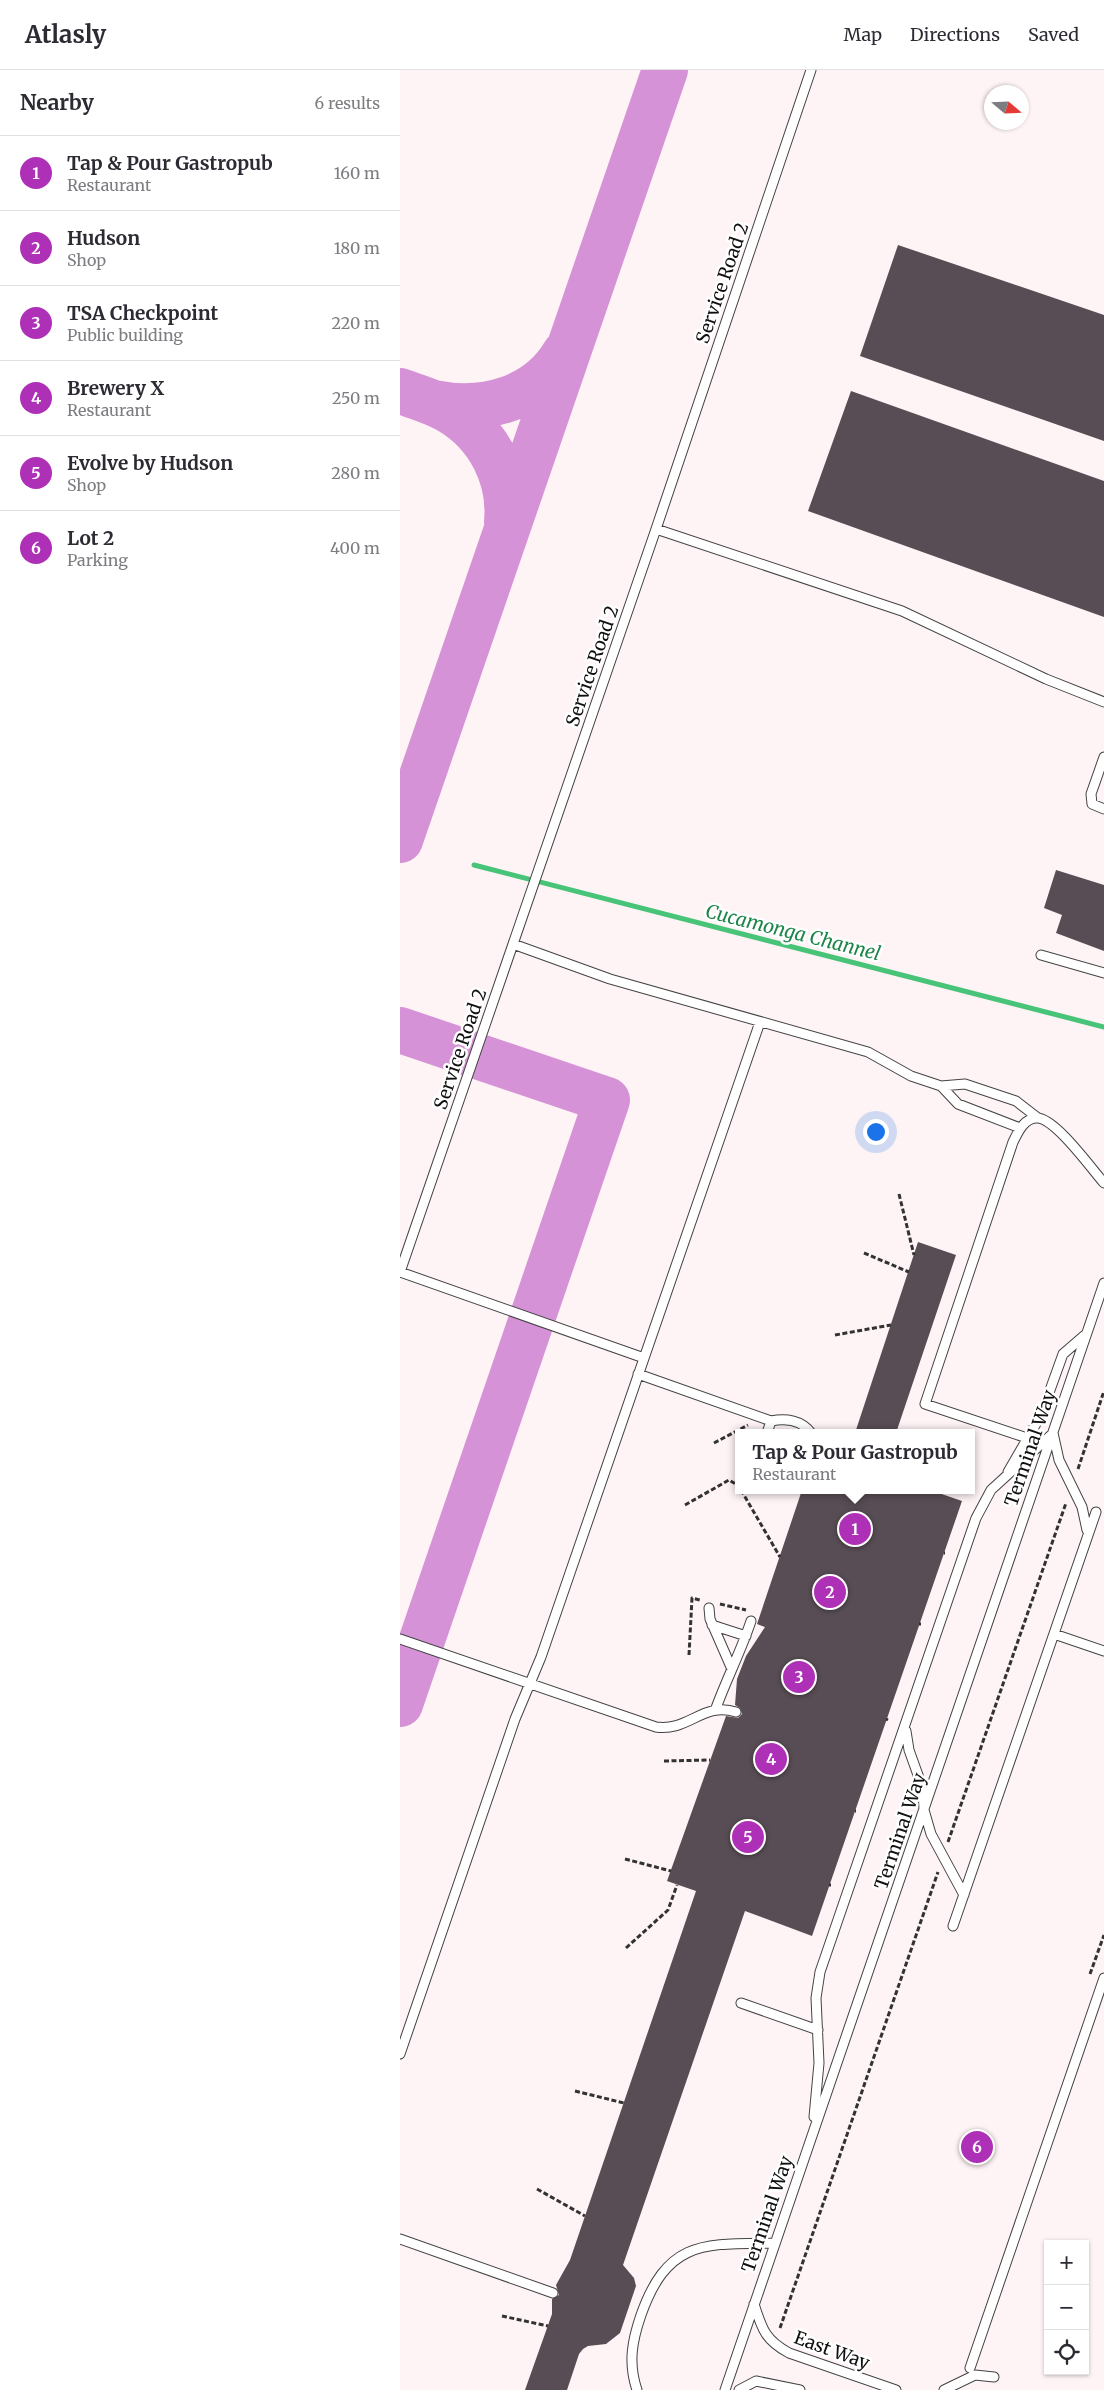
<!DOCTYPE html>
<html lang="en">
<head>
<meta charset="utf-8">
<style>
	:root { --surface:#fff; --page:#f2f2f3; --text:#2b2b33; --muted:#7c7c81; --line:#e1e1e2; --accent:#ae30b7 }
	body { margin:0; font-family:Merriweather,serif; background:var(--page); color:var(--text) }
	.controls { position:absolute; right:15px; bottom:15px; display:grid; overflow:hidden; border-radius:0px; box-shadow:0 1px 4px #0004 }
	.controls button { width:45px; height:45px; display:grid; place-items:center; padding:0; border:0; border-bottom:1px solid var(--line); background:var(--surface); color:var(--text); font:25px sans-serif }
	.compass { position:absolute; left:584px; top:15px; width:45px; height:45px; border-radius:50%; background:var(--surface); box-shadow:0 1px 4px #0004; rotate:109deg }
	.you { position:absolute; left:475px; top:1061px; width:18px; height:18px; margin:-12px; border:4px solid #fff; border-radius:50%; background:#1a73e8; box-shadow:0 0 0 8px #1a73e833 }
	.badge { display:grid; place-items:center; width:32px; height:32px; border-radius:50%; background:var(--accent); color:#fff; font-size:16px; font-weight:700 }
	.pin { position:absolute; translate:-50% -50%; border:2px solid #fff; box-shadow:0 1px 5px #0006 }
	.popup { position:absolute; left:335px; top:1359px; width:240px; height:65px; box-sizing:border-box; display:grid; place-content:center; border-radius:0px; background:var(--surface); filter:drop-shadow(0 1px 4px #0005); font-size:16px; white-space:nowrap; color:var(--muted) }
	.popup b { font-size:19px; color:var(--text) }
	.popup::after { content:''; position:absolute; left:50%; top:100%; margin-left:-10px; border:10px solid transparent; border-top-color:var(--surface) }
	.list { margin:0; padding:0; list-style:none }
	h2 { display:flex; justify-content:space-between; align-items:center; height:65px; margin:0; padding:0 20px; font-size:21px }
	h2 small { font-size:16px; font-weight:400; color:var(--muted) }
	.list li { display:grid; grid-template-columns:32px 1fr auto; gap:15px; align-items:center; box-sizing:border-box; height:75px; padding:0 20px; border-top:1px solid var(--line) }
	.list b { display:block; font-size:19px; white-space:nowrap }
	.list p { margin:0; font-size:16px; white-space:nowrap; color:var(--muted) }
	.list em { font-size:16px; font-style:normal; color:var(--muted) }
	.icon { flex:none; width:28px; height:28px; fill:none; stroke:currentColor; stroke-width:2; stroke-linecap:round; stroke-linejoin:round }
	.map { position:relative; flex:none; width:704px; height:2320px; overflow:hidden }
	header { display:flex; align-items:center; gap:30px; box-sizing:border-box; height:70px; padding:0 25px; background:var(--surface); border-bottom:1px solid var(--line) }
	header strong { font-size:24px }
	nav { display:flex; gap:28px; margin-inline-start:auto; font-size:18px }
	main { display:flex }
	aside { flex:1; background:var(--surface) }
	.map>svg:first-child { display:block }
</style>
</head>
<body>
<header>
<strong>Atlasly</strong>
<nav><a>Map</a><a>Directions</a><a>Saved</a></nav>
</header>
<main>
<aside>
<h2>Nearby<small>6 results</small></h2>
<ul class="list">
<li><span class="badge">1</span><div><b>Tap &amp; Pour Gastropub</b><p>Restaurant</p></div><em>160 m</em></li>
<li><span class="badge">2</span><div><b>Hudson</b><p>Shop</p></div><em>180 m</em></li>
<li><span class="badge">3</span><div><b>TSA Checkpoint</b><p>Public building</p></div><em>220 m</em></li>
<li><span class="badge">4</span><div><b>Brewery X</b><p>Restaurant</p></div><em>250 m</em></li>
<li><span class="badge">5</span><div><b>Evolve by Hudson</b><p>Shop</p></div><em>280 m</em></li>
<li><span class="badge">6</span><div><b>Lot 2</b><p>Parking</p></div><em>400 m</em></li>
</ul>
</aside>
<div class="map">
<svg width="704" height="2320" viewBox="0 0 704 2320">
	<rect width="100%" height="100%" fill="#fef3f5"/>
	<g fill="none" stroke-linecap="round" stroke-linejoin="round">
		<path stroke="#47c477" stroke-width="5" d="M74 795 704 957"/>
		<path stroke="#d692d6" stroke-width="46" d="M0 321C17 327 35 332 50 341 89 364 111 408 107 452
			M34 333C84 343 138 329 165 283
			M0 770 265 0
			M0 960 207 1030 0 1634"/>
	</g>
	<path fill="#584d54" d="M498 175 704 245V371L460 286Z
		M451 321 704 411V547L408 441Z
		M656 800 704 815V881L656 863 662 845 644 838Z
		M518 1172 556 1185 496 1363H455Z
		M402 1420H530L562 1431 412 1866 345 1841 223 2195 234 2208 236 2216 220 2263 206 2274 188 2276 183 2279 179 2284 167 2320H125L152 2244V2229L159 2225 156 2215 170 2190 296 1821 267 1811 326 1646 338 1648 342 1644 340 1638 335 1635 337 1609 346 1586 365 1557 357 1554Z"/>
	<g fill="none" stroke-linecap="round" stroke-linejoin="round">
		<g stroke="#434343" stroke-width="11">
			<path id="lane" d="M256 459 502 541 646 609 704 632
				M704 687 691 724 692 734 704 739
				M113 874 210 909 468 982 511 1006 541 1016
				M641 885 704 903
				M620 1058 558 1034 541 1016 565 1014 616 1031 638 1048
				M0 1202 256 459 411 0
				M0 1202 244 1288
				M238 1304 371 1351
				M367 1363 371 1351C386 1348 402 1350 411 1363
				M653 1363 659 1390 682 1437 687 1460
				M627 1368 525 1334 613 1072C618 1062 624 1048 637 1048 655 1048 691 1098 704 1113
				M608 1402 641 1345 663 1284 685 1265
				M309 1538 310 1549 331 1597
				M312 1555 346 1566
				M654 1564 704 1581
				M0 1569 256 1657C288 1662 304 1631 336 1642
				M316 1638C327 1608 341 1581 351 1551
				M506 1661 509 1680 523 1719 524 1740 531 1764 564 1825
				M553 1856 696 1442
				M341 1933 418 1960
				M0 1984 115 1649 141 1587 360 952
				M414 2047 419 1993 416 1928 420 1902 576 1448 591 1420 651 1365
				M0 2169 153 2223
				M354 2234C362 2259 365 2270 389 2283L496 2320
				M570 2298 704 1908
				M237 2320C228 2293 232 2271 241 2245 268 2169 304 2174 375 2173
				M325 2320 704 1213
				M339 2320 356 2311 400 2320
				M544 2320 575 2305 594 2307"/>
		</g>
		<path stroke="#323232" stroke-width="3" stroke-dasharray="5 2.5" stroke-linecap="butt" d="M499 1124 514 1185
			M464 1183 509 1202
			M435 1265 491 1255
			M314 1373 348 1355
			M678 1399 704 1321
			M341 1420 380 1487
			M285 1435 329 1410 339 1416
			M544 1483H545
			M320 1534 346 1540
			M519 1554H521
			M289 1585 292 1528 300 1530
			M486 1649 488 1650
			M264 1691 310 1690
			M455 1741H456
			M548 1772 666 1433
			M225 1789 271 1801
			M429 1815H431
			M226 1878 268 1840 277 1815
			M690 1904 704 1865
			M175 2021 224 2033
			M137 2119 185 2146
			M102 2246 148 2256
			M380 2258 538 1802"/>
		<use href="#lane" stroke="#fff" stroke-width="9"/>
	</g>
	<g text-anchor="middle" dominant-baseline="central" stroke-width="5" stroke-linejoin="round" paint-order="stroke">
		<g font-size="18" fill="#101010" stroke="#fff">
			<text transform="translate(322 213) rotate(-71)">Service Road 2</text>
			<text transform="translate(192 596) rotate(-71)">Service Road 2</text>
			<text transform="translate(60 979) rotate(-71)">Service Road 2</text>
			<text transform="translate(630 1378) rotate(-71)">Terminal Way</text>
			<text transform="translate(500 1761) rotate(-71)">Terminal Way</text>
			<text transform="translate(367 2144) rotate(-71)">Terminal Way</text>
			<text transform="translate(432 2280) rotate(20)">East Way</text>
		</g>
		<g font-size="19" font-style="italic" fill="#1e8549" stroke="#fff">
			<text transform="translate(393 862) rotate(14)">Cucamonga Channel</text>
		</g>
	</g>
</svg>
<div class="controls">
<button>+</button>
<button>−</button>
<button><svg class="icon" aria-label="locate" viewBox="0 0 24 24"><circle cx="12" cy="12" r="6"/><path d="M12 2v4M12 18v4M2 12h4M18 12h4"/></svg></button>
</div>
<svg class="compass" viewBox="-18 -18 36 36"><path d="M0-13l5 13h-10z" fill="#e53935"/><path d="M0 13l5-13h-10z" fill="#7c7c81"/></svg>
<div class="you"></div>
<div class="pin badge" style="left:455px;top:1459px">1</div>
<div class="popup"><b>Tap &amp; Pour Gastropub</b>Restaurant</div>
<div class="pin badge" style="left:430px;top:1522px">2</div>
<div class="pin badge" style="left:399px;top:1607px">3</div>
<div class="pin badge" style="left:371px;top:1689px">4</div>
<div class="pin badge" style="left:348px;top:1767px">5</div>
<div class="pin badge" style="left:577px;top:2077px">6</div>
</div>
</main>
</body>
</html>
